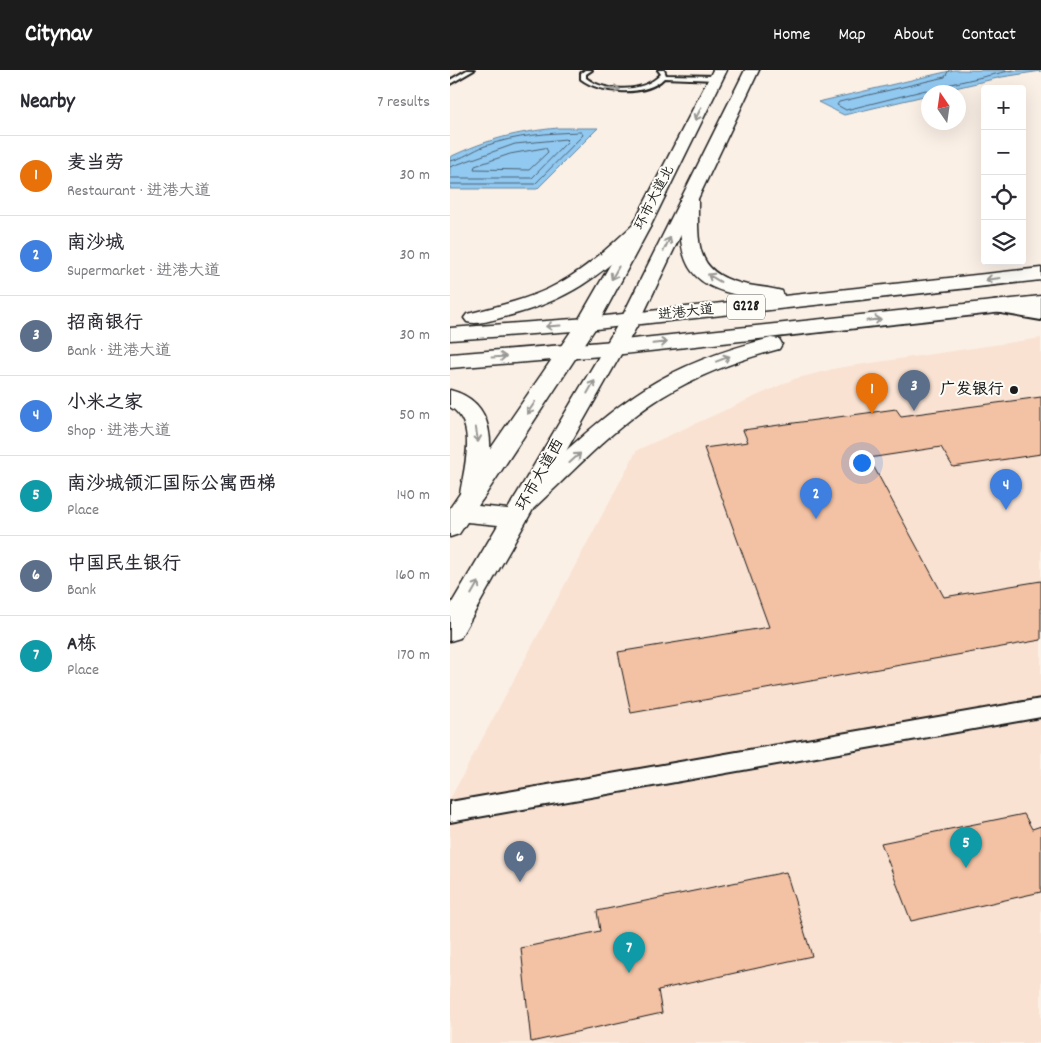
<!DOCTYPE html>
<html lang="en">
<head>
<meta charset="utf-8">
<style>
	:root { --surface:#fff; --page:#f2f2f3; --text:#2b2b33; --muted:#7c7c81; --line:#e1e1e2; --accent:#1c1c1c }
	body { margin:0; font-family:Dekko,"LXGW WenKai TC",sans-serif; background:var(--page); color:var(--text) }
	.controls { position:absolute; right:15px; top:15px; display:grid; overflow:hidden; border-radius:5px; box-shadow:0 5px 20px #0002 }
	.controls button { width:45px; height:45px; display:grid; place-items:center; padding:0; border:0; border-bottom:1px solid var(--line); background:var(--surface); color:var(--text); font:25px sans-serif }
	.compass { position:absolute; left:471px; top:15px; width:45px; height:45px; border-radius:50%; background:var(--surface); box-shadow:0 5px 20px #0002; rotate:347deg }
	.you { position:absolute; left:411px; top:392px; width:18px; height:18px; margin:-12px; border:4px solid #fff; border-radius:50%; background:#1a73e8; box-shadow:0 0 0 8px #1a73e833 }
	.badge { display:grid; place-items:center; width:32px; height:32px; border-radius:50%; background:var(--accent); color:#fff; font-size:16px; font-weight:700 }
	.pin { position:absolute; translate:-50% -41px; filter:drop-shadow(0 1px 2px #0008) }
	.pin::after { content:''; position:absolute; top:26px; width:18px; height:15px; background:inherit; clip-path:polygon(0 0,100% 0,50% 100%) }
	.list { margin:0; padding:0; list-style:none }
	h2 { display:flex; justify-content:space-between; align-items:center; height:65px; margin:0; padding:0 20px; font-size:21px }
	h2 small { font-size:16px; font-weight:400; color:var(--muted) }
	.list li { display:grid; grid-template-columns:32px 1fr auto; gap:15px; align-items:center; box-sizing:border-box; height:80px; padding:0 20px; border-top:1px solid var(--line) }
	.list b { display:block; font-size:19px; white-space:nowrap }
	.list p { margin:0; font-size:16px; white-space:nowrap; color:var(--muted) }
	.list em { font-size:16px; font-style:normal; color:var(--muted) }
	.icon { flex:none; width:28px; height:28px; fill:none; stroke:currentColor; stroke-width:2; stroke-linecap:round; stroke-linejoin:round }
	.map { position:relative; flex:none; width:591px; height:973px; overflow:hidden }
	header { display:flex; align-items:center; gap:30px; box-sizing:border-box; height:70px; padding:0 25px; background:var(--accent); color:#fff }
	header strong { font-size:24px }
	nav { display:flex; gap:28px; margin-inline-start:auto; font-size:18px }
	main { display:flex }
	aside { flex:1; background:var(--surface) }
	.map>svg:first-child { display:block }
</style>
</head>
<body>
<header>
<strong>Citynav</strong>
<nav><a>Home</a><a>Map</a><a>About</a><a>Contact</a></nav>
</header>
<main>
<aside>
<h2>Nearby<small>7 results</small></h2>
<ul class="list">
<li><span class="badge" style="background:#e8710a">1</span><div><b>麦当劳</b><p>Restaurant · 进港大道</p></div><em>30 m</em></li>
<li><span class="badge" style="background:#3f7fe0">2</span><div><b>南沙城</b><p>Supermarket · 进港大道</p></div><em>30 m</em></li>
<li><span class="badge" style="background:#5c6f8a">3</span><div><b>招商银行</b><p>Bank · 进港大道</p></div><em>30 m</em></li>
<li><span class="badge" style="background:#3f7fe0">4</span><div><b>小米之家</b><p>Shop · 进港大道</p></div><em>50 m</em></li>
<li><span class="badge" style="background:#0f9aa8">5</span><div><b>南沙城领汇国际公寓西梯</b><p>Place</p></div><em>140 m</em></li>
<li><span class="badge" style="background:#5c6f8a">6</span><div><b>中国民生银行</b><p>Bank</p></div><em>160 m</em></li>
<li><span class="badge" style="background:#0f9aa8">7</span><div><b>A栋</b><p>Place</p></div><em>170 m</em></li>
</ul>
</aside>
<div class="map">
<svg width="591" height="973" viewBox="0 0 591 973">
	<rect width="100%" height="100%" fill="#fbf0e6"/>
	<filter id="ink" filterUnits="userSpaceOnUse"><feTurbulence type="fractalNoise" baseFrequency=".02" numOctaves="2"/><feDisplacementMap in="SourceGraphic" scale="10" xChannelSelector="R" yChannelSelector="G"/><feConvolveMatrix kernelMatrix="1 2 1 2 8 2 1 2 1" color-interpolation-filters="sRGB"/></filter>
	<g filter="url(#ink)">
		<path fill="#f9e2d2" d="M591 268V973H0V729L187 380 344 309 387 298Z"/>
		<path fill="#92c9f1" stroke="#63849c" d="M504 0 591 1 552 7 488 22H478V25L394 45 368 32Z
			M108 58H148L87 119H0V87C38 69 66 62 108 58Z"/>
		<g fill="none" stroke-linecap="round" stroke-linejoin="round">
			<path stroke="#4b6171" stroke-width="1" d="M482 22 476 20 396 40 387 35 389 32 495 7 499 0
				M492 22 493 18 497 15 563 0
				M96 78 98 82 79 100 24 99 25 96 60 84Z
				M0 91C13 89 23 80 35 76 66 65 99 63 131 62L133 65 85 114H0
				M0 97 65 74 116 69 118 71 82 108H0"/>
		</g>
		<path fill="#f3c1a3" stroke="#1c1c1c" d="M591 327V384L503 397 491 377 419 388 494 527 591 511V570L181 643 168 582 319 557 254 378 298 372 293 360 446 339 451 346Z
			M574 744 582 759 591 756V822L461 851 431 773Z
			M336 802 362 886 208 920 212 943 81 972 71 878 150 861 147 841Z"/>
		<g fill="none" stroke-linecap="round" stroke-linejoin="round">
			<g stroke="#1c1c1c" stroke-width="4">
				<path id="service" d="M17 0H24L0 14V10Z
					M135 0H142L136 4V8C155 23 194 23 211 4L208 0H214L216 5 266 6 269 8 266 10 214 8C196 27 150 24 131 9V3Z"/>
			</g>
			<g stroke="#1c1c1c" stroke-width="4">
				<path id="minor" d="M591 629V647L0 752V732Z"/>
			</g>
			<g stroke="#1c1c1c" stroke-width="4">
				<path id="tertiary" d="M546 231 591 238V250L539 241 537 237 539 233Z"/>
			</g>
			<g stroke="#1c1c1c" stroke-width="3">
				<path id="primary" d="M263 0H277L200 157 148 254 28 436 58 439 171 249 295 0H309L191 249 10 568 0 571V536L48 455 17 452 9 464 0 467V438L126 254 182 157Z"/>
			</g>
			<g stroke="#1c1c1c" stroke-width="3">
				<path id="trunk" d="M239 125 245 126 248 130C248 176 244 204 298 215 309 217 321 218 332 221L334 226 591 198V210L137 260 0 270V258L137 248 308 229C237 218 228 198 230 130L233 126Z
					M191 151 197 153 200 157 197 161C151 206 118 231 54 247 42 250 29 255 17 252L14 248 17 244C44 237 72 231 98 219 132 203 158 178 185 153Z
					M591 226V238L164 285 0 298V284L164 271Z
					M321 268 329 269 332 274 329 279C288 290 248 305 212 327 164 357 125 400 84 438L75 440 66 438 62 432 66 426C108 389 147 349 194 319 233 294 277 279 321 268Z
					M0 320C51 333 41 384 36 424L32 430 23 432 14 430 10 424C14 398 28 353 0 337Z"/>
			</g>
			<use href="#service" fill="#fdfcf7" fill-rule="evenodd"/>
			<use href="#minor" fill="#fdfcf7" fill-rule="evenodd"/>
			<use href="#tertiary" fill="#fdfcf7" fill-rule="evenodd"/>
			<use href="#primary" fill="#fdfcf7" fill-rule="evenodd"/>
			<use href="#trunk" fill="#fdfcf7" fill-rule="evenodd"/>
		</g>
		<defs><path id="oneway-shaft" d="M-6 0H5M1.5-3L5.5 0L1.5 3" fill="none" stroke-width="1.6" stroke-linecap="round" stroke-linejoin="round" transform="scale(1.25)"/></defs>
		<g stroke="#989794">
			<use href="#oneway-shaft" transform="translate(163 19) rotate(4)"/>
			<use href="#oneway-shaft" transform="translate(248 44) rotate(117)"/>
			<use href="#oneway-shaft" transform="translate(217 174) rotate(-64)"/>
			<use href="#oneway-shaft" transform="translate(165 203) rotate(119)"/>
			<use href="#oneway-shaft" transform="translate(264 208) rotate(-149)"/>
			<use href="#oneway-shaft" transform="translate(543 209) rotate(173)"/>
			<use href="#oneway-shaft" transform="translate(424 250) rotate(-6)"/>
			<use href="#oneway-shaft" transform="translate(103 256) rotate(176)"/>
			<use href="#oneway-shaft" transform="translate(210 273) rotate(-6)"/>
			<use href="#oneway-shaft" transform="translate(49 287) rotate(-4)"/>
			<use href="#oneway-shaft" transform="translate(273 289) rotate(-21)"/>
			<use href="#oneway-shaft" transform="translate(141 317) rotate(-60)"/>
			<use href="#oneway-shaft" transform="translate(81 338) rotate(124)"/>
			<use href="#oneway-shaft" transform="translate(27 365) rotate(81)"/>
			<use href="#oneway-shaft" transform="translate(125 388) rotate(-42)"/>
			<use href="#oneway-shaft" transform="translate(25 518) rotate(-60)"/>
		</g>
	</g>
	<circle fill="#1c1c1c" stroke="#fdfcf7" stroke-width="2" cx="564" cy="320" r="5"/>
	<g text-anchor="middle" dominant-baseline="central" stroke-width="4" stroke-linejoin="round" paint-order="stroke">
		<g font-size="14" fill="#1c1c1c" stroke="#fdfcf7">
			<text transform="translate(205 128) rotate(-63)">环市大道北</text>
			<text transform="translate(236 243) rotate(-6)">进港大道</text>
		</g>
		<rect fill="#fdfcf7" stroke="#605f5e" stroke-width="1" x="277" y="224.5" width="38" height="25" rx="4"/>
		<g font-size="15" font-weight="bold" fill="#1c1c1c">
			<text x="296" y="237">G228</text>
		</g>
		<g font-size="16" font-weight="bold" fill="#1c1c1c" stroke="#fdfcf7" text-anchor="end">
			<text x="554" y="320">广发银行</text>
		</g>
		<g font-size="16" fill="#1c1c1c" stroke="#fdfcf7">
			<text transform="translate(91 405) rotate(-60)">环市大道西</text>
		</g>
	</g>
</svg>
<div class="controls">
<button>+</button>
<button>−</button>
<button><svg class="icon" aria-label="locate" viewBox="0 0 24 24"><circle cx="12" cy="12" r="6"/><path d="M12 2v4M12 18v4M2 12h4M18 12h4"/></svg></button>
<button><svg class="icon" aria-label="layers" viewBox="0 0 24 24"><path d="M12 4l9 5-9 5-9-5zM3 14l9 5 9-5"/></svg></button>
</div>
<svg class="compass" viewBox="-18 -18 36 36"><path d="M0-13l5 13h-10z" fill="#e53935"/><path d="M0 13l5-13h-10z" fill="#7c7c81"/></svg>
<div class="you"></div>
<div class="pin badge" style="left:422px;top:344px;background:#e8710a">1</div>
<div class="pin badge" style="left:366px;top:449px;background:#3f7fe0">2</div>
<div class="pin badge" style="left:464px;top:341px;background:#5c6f8a">3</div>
<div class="pin badge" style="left:556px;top:440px;background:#3f7fe0">4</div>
<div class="pin badge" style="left:516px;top:798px;background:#0f9aa8">5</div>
<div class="pin badge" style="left:70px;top:812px;background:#5c6f8a">6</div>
<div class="pin badge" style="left:179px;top:903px;background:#0f9aa8">7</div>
</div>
</main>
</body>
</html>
